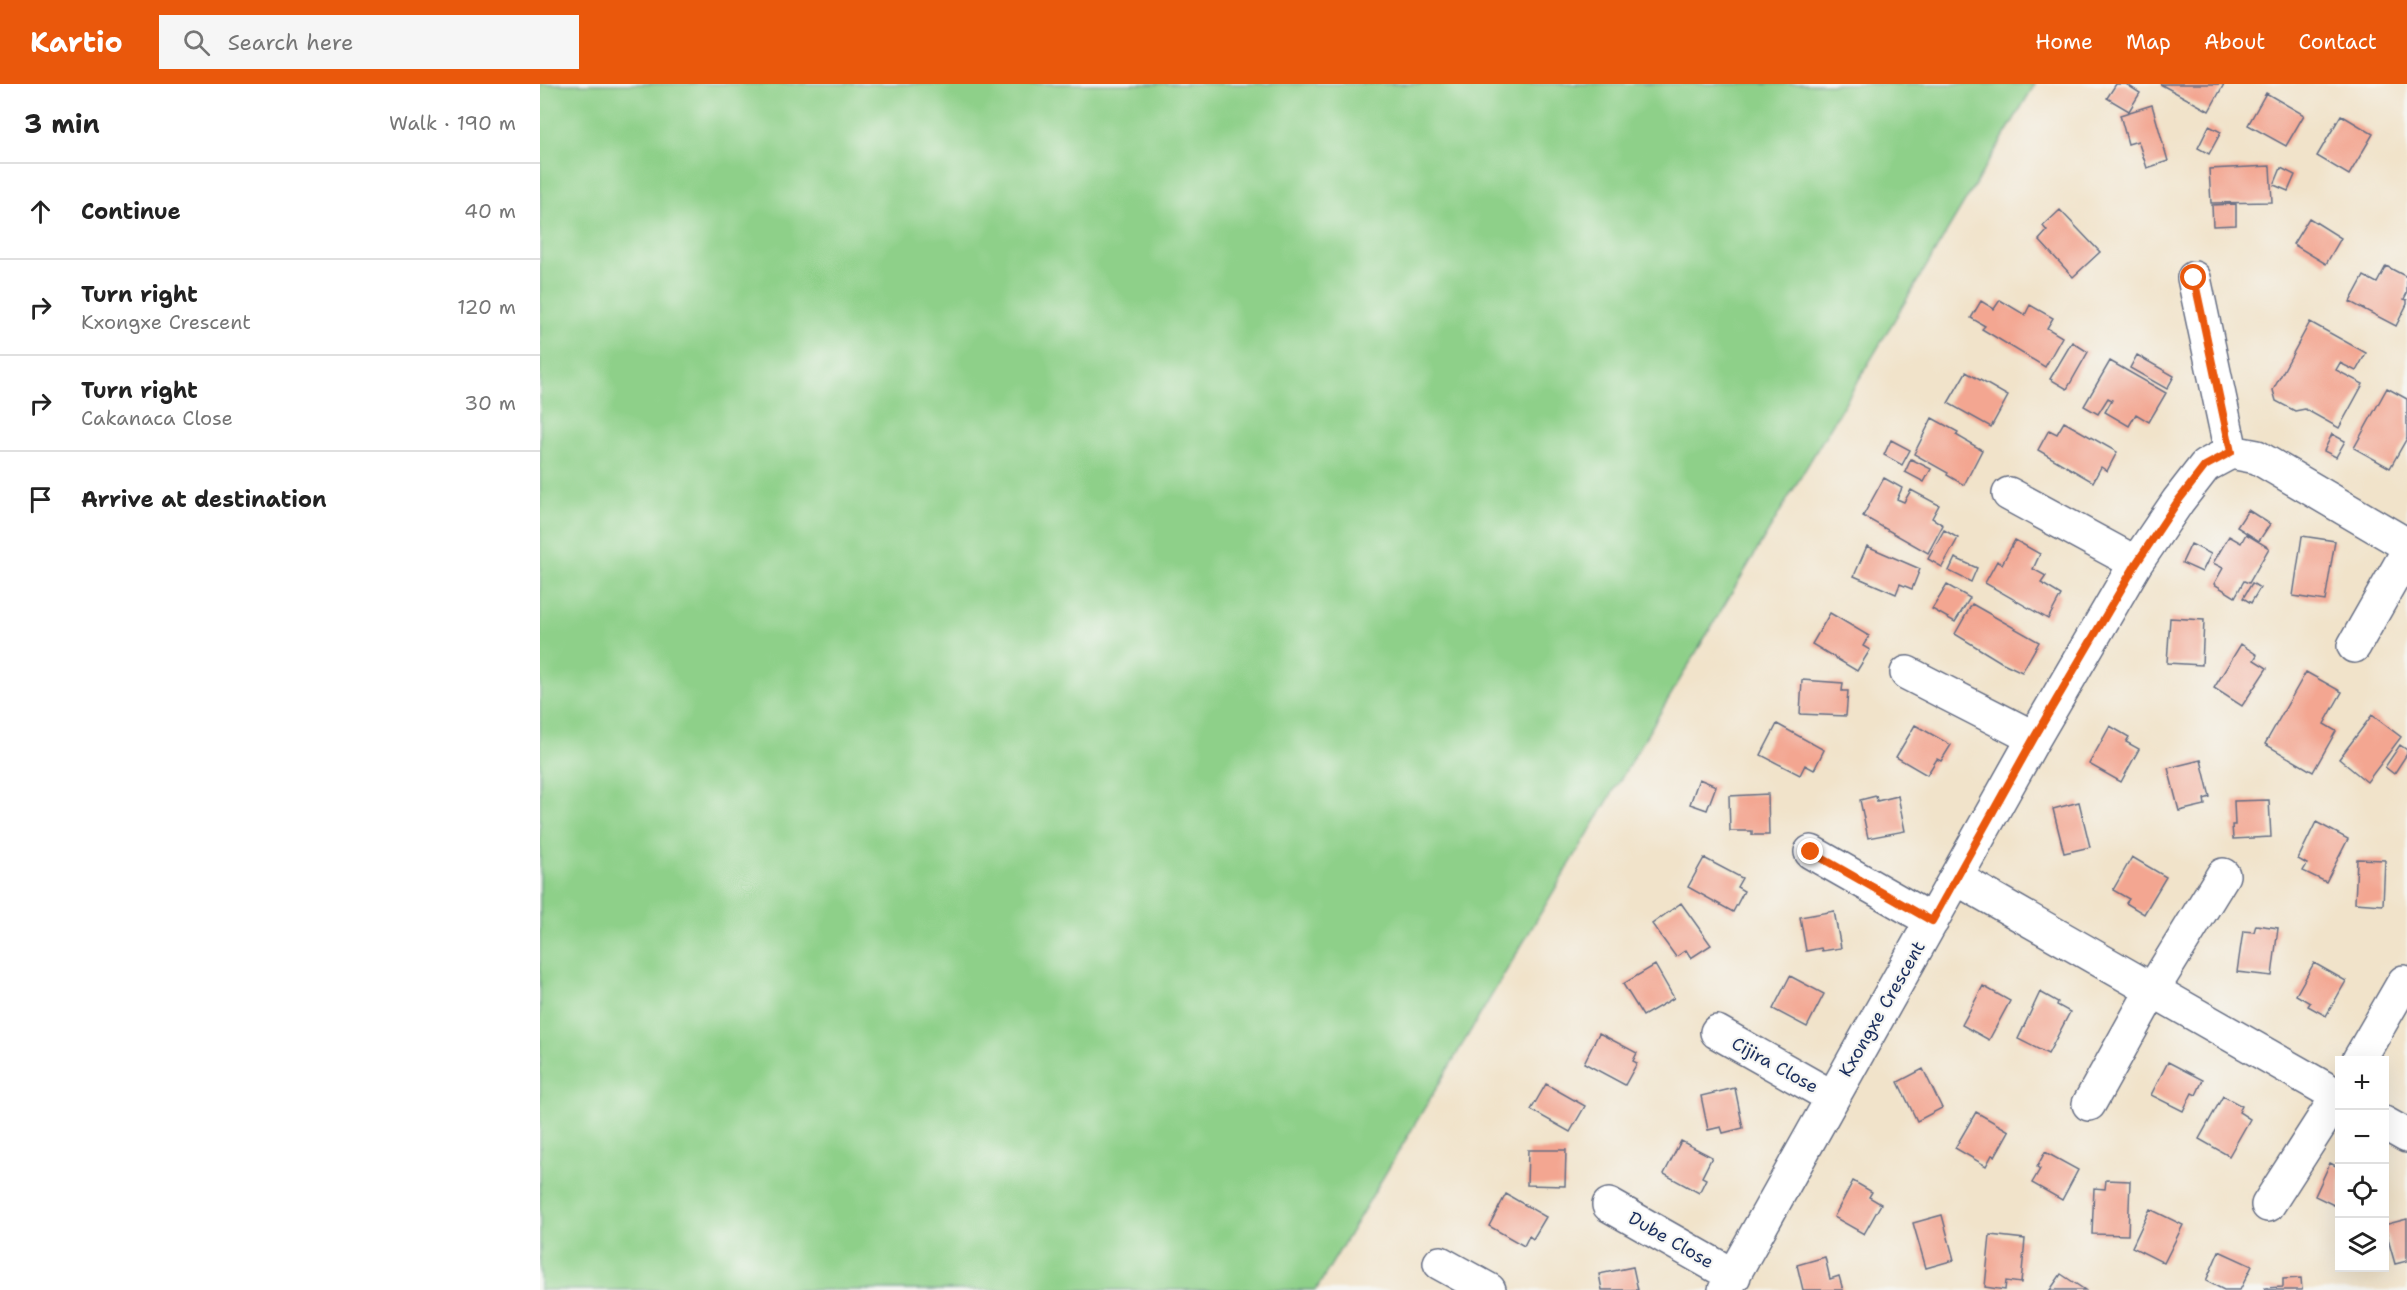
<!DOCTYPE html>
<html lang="en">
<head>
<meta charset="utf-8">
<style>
	:root { --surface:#fff; --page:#f6f6f6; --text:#222; --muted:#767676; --line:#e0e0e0; --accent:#ea580c }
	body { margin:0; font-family:"Shantell Sans",sans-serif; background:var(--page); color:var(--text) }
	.controls { position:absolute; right:18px; bottom:18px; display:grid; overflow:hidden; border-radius:0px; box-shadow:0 6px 24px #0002 }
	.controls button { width:54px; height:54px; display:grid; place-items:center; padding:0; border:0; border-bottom:2px solid var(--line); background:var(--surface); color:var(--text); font:30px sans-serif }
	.stop { position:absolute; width:18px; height:18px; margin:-14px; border:4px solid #ea580c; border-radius:50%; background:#fff }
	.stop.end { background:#ea580c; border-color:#fff; box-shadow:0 2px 6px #0008 }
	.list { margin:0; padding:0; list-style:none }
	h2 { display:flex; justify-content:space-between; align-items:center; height:78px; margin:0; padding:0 24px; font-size:26px }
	h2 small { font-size:20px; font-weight:400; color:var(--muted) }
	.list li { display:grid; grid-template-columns:39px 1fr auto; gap:18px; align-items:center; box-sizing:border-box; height:96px; padding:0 24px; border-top:2px solid var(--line) }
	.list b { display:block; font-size:22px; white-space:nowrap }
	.list p { margin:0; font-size:20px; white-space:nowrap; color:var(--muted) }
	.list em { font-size:20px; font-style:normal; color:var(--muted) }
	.icon { flex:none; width:33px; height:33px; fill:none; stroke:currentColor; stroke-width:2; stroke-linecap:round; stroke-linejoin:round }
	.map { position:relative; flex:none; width:1867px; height:1206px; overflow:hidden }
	header { display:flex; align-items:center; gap:36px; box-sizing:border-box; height:84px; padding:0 30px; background:var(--accent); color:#fff }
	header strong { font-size:28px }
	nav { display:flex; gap:33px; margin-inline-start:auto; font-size:21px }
	.search { width:420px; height:54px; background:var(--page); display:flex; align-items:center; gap:15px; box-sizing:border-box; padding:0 21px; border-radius:0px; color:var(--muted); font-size:22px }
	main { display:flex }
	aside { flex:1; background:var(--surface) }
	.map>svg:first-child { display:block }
</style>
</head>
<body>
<header>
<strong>Kartio</strong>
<div class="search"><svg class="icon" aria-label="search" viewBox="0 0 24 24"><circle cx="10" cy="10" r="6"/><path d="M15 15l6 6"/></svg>Search here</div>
<nav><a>Home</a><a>Map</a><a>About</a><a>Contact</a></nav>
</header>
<main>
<aside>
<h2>3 min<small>Walk · 190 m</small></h2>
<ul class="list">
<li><svg class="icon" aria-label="ahead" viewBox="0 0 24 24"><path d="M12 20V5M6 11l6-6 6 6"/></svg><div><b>Continue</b></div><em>40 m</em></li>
<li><svg class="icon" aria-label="right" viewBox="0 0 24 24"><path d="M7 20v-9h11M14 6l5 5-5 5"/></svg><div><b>Turn right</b><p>Kxongxe Crescent</p></div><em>120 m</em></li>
<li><svg class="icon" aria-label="right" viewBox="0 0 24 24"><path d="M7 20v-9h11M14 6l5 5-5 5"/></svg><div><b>Turn right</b><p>Cakanaca Close</p></div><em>30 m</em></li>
<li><svg class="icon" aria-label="arrive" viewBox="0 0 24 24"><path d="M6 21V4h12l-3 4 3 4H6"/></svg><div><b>Arrive at destination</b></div></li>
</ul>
</aside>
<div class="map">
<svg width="1867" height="1206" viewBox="0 0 1867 1206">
	<rect width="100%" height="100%" fill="#f6f6f2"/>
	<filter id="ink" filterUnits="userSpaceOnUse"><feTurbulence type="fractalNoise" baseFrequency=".0167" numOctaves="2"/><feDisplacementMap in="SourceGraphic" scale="12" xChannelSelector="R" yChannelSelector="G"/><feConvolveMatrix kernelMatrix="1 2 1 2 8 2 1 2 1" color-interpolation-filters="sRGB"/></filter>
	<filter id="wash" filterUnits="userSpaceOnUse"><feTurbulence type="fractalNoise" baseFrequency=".008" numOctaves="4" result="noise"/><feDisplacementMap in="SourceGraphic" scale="24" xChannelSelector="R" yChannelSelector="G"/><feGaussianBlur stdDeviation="1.35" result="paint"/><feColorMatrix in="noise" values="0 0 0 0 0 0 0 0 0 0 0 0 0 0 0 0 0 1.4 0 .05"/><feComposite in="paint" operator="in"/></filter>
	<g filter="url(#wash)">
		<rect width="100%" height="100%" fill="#f1e3ca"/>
		<path fill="#8ed089" stroke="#548074" stroke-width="1.5" d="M0 0H1495L776 1206H0Z"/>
		<g id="blocks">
			<path fill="#f3a691" d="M1576 0H1586L1600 9 1589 27 1567 14Z
				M1620 0H1684L1669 27Z
				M1726 9 1764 31 1746 62 1708 41Z
				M1612 21 1628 77 1607 84 1598 57 1588 60 1580 31Z
				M1801 31 1833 50 1809 91 1777 72Z
				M1669 42 1681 48 1669 70 1658 64Z
				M1730 82 1732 118 1671 119 1669 85Z
				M1741 84 1755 91 1748 107 1734 101Z
				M1696 120V141L1673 142 1672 121Z
				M1520 126 1560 168 1533 193 1499 156 1507 147 1503 142Z
				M1769 134 1801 154 1786 180 1753 160Z
				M1846 182 1867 193V209L1864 215 1867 216V220L1856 242 1810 218 1824 192 1837 199Z
				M1460 216 1485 231 1490 221 1513 234 1507 244 1522 253 1505 283 1442 245 1445 242 1431 234 1441 217 1454 225Z
				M1770 238 1826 269 1816 287 1800 279 1796 286 1823 300 1799 344 1765 325 1755 327 1736 317 1733 306Z
				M1532 258 1548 268 1527 305 1510 295Z
				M1597 271 1634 292 1627 305 1590 284Z
				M1570 277 1626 309 1609 338 1596 330 1589 342 1565 328 1572 316 1568 314 1558 330 1544 322Z
				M1426 288 1468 312 1451 343 1408 319Z
				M1847 304 1867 315V354L1850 384 1814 364Z
				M1392 334 1418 348 1416 351 1442 366 1424 401 1407 391 1408 389 1374 370Z
				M1524 338 1577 368 1567 387 1561 383 1553 398 1498 366 1509 346 1517 350Z
				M1792 350 1805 357 1796 373 1784 367Z
				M1351 356 1370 366 1362 381 1344 371Z
				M1371 375 1391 385 1384 398 1365 388Z
				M1344 394 1362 404 1357 415 1364 418 1371 406 1399 421 1392 434 1403 441 1388 469 1323 432Z
				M1708 426 1730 440 1719 457 1697 443Z
				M1404 446 1418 454 1402 483 1388 475Z
				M1706 450 1729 464 1709 499 1704 497 1695 513 1674 500 1683 484 1673 479 1689 452 1701 459Z
				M1762 452 1795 457 1785 517 1753 512Z
				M1475 456 1500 470 1493 485 1506 492 1501 499 1521 511 1508 535 1445 499 1457 477 1462 480Z
				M1651 460 1671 470 1662 488 1642 479Z
				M1327 462 1380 485 1372 505 1360 500 1356 510 1314 492Z
				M1415 474 1437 484 1431 498 1409 487Z
				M1712 499 1720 504 1711 519 1703 514Z
				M1407 501 1430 514 1415 538 1392 525Z
				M1432 520 1499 558 1482 588 1461 578 1415 550Z
				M1290 529 1329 552 1323 562 1330 566 1317 587 1272 560Z
				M1630 534 1664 536 1662 581 1627 579Z
				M1701 560 1717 571 1714 576 1727 584 1702 622 1674 604Z
				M1766 588 1802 608 1784 640 1796 647 1773 688 1725 660Z
				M1262 596 1303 599 1302 607H1308L1306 632 1260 630Z
				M1832 631 1861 653 1827 698 1799 675Z
				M1237 640 1284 666 1274 686 1265 681 1260 691 1221 671Z
				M1375 641 1411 661 1401 677 1397 675 1387 691 1356 673Z
				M1570 642 1589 653 1586 658 1599 665 1581 698 1549 680Z
				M1860 661 1867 666V670L1854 690 1845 683Z
				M1661 676 1670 713 1664 715 1665 721 1639 727 1628 684Z
				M1159 695 1176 702 1167 726 1150 720Z
				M1228 710 1229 751H1212V747H1190L1189 712Z
				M1336 712 1337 717 1358 712 1365 747 1328 754 1320 716Z
				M1729 716 1731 753 1693 755 1692 741H1695L1694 717Z
				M1539 718 1550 763 1524 769 1513 725Z
				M1776 738 1808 755 1786 798 1763 787 1767 780 1758 775Z
				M1592 773 1626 793 1604 830 1586 819 1589 815 1573 806Z
				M1164 774 1202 794 1197 803 1204 807 1193 828 1148 803Z
				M1817 775 1845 776 1843 821 1815 819Z
				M1141 819 1171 861 1151 874 1146 866 1136 873 1112 840Z
				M1294 827 1301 864 1282 867 1281 864 1266 867 1260 833Z
				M1716 841 1738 844 1732 892 1697 888 1703 847 1714 848Z
				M1774 879 1806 897 1786 932 1768 922 1770 919 1756 911Z
				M1115 881 1134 914 1103 932 1083 900Z
				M1250 892 1284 910 1267 943 1233 925Z
				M1443 902 1470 917 1449 956 1422 941Z
				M1500 908 1518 918 1517 921 1530 928 1508 970 1478 955Z
				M1059 949 1097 969 1093 977 1097 979 1085 1001 1044 979Z
				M1628 978 1663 996 1656 1011 1652 1009 1643 1027 1611 1011Z
				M1383 985 1402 1024 1377 1037 1358 998Z
				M1006 1000 1045 1022 1030 1048 991 1026Z
				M1195 1004 1203 1044 1183 1049 1181 1043 1168 1046 1161 1012Z
				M1683 1012 1702 1022 1699 1028 1710 1035 1689 1072 1659 1055Z
				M1436 1028 1469 1047 1455 1072 1452 1071 1446 1082 1415 1064Z
				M1141 1057 1172 1073 1162 1093 1166 1095 1159 1109 1124 1090Z
				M988 1066H1026L1025 1102 987 1101Z
				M1505 1068 1538 1086 1522 1116 1492 1099 1500 1085 1497 1083Z
				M1790 1079 1800 1084V1124L1775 1112Z
				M1566 1096 1590 1097 1588 1151 1552 1150 1554 1104 1565 1105Z
				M1313 1097 1332 1108 1329 1113 1341 1120 1324 1150 1294 1133Z
				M966 1110 1006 1133 993 1155 989 1152 984 1162 949 1142Z
				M1610 1125 1643 1141 1624 1179 1592 1163Z
				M1402 1131 1414 1176 1386 1184 1373 1139Z
				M1867 1135V1177L1855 1180 1844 1141Z
				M1450 1151 1485 1155 1481 1199 1466 1197 1465 1206 1445 1203Z
				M1679 1167 1712 1182 1700 1206H1684L1666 1197Z
				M1285 1173 1290 1195 1299 1192 1303 1206H1263L1257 1181Z
				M1093 1183 1098 1206H1062L1059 1190Z
				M1521 1190 1545 1206H1510Z
				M1761 1194 1762 1206H1725V1204L1743 1203V1195Z"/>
		</g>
	</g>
	<g filter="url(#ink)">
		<use href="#blocks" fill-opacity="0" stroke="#666e84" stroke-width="1.5"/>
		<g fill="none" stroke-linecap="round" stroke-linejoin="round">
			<g stroke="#666e84" stroke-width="36">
				<path id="street" d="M1654 194 1691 368
					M1469 410 1596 479
					M1814 562 1867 469
					M1367 589 1494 654
					M1271 768 1392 837
					M1416 794 1800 1013
					M1177 948 1292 1013
					M1819 976 1864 898
					M1549 1020 1613 905 1683 791
					M1844 1039 1867 1052
					M1069 1121 1194 1192
					M1728 1121 1800 1009
					M900 1179 949 1206
					M1185 1206 1494 654 1596 479 1638 417 1665 382 1691 368 1717 373 1867 461"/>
			</g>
			<use href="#street" stroke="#fff" stroke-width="33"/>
		</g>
	</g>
	<g fill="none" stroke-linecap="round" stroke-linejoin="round" filter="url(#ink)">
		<path stroke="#ea580c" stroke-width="8" d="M1271 768 1392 837 1494 654 1596 480 1638 417 1665 382 1691 368 1654 194"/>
	</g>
	<g text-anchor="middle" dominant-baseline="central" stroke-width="4.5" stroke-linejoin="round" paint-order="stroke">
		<g font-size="18" fill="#1b2f5e" stroke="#f6f6f2">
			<text transform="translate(1342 925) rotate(-60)">Kxongxe Crescent</text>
			<text transform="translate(1235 981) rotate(29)">Cijira Close</text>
			<text transform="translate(1131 1156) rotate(30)">Dube Close</text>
		</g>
	</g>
</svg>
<div class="controls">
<button>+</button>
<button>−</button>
<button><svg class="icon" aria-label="locate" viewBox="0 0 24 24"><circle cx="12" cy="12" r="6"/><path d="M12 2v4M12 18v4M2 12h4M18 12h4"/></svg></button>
<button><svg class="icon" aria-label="layers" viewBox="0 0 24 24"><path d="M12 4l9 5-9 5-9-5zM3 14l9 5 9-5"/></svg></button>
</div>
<div class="stop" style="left:1654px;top:194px"></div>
<div class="stop end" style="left:1271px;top:768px"></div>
</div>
</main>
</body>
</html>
